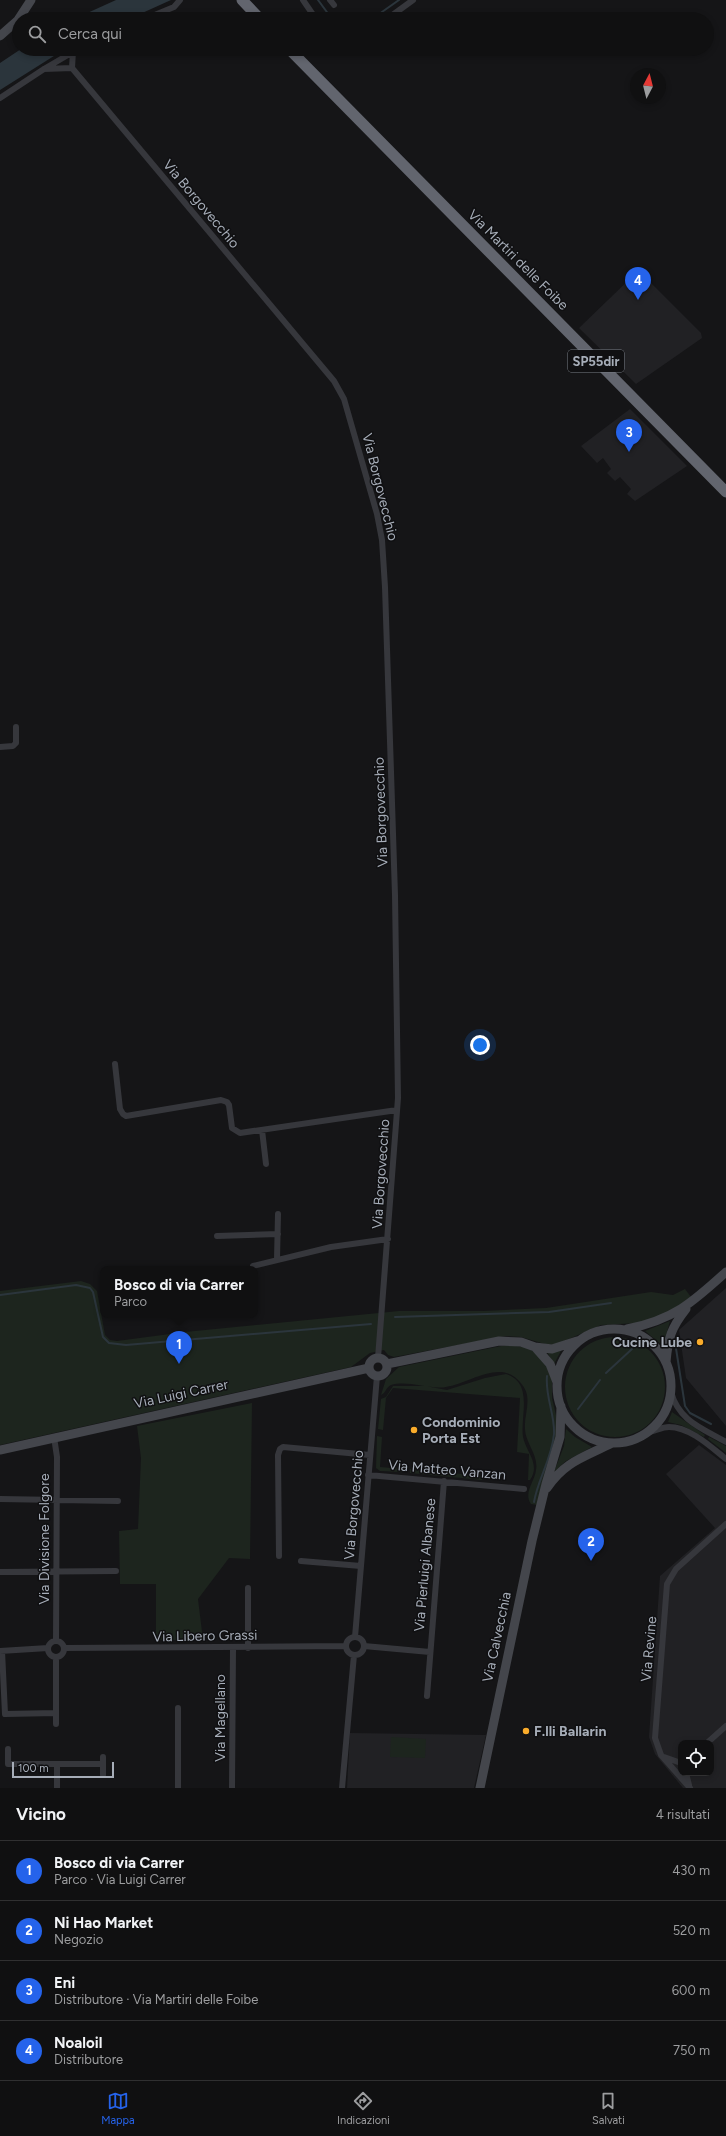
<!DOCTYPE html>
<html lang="it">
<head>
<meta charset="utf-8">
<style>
	:root { --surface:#101011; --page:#19191a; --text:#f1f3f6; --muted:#9c9d9f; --line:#303031; --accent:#2563eb }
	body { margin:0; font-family:Figtree,sans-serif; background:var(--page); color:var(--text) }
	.controls { position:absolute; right:12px; bottom:12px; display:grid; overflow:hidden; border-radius:8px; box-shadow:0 2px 6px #0003 }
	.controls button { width:36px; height:36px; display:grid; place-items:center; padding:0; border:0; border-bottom:1px solid var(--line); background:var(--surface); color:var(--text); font:20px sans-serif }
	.compass { position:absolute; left:630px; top:68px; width:36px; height:36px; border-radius:50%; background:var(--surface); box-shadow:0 2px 6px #0003; rotate:7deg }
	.scale { position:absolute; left:12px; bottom:10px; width:102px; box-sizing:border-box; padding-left:4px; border:2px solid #a6adb8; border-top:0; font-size:11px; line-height:14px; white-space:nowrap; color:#a6adb8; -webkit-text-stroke:3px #101012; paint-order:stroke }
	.you { position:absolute; left:480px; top:1045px; width:14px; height:14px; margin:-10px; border:3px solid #fff; border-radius:50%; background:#1a73e8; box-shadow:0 0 0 6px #1a73e833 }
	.badge { display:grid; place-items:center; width:26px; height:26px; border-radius:50%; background:var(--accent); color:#fff; font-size:13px; font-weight:700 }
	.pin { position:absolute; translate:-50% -33px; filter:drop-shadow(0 1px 2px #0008) }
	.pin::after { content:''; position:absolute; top:21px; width:14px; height:12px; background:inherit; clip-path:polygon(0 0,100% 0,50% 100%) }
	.popup { position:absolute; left:100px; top:1266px; width:158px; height:52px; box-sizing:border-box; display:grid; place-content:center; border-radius:8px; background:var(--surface); filter:drop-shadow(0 1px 3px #0005); font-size:13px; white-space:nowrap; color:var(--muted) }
	.popup b { font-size:15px; color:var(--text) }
	.popup::after { content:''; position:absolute; left:50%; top:100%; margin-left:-8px; border:8px solid transparent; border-top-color:var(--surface) }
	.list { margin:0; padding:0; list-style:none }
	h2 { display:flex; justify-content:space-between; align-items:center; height:52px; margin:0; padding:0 16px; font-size:17px }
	h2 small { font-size:13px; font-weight:400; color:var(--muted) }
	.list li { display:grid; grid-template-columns:26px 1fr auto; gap:12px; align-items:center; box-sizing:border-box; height:60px; padding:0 16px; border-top:1px solid var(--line) }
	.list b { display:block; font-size:15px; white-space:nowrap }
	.list p { margin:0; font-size:13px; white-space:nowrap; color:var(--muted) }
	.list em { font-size:13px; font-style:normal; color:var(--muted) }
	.icon { flex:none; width:22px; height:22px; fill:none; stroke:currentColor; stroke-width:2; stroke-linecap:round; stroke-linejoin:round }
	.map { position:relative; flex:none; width:726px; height:1788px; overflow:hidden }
	.search { position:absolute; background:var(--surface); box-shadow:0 2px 6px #0003; left:12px; right:12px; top:12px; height:44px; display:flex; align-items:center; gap:10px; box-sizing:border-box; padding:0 14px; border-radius:22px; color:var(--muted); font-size:15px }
	.sheet { height:292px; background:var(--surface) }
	nav { display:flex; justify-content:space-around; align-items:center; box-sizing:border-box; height:56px; border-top:1px solid var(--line); background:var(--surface); font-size:11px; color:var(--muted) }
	nav a { display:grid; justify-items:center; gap:2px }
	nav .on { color:var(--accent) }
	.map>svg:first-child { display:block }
</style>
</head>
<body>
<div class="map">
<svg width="726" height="1788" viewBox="0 0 726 1788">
	<rect width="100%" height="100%" fill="#151517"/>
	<path fill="#212124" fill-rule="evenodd" d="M637 272H640L701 333 702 338 636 384 579 328Z
		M630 409 687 466 635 501 627 494 631 489 620 477 615 481 607 473 611 469 603 458 597 463 581 446Z
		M726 1288V1426L686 1378 679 1330Z
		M699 1445 726 1465V1788H683L655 1754 649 1737 660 1576 715 1528 666 1474ZM681 1743H711V1773H681Z
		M350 1733 486 1735 474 1788H347Z"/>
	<path fill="#1d251e" d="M81 1281 90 1284 97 1291 105 1335 110 1340 117 1341 185 1332 399 1311H483L546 1308 651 1292 673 1295 685 1289 691 1297 664 1316 638 1323 601 1325 555 1345 545 1344 521 1337 506 1336 394 1357 388 1355 384 1350 370 1353 351 1367 0 1445V1291Z
		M670 1321 663 1346 645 1331Z
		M565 1387a50 50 0 1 1 100 0a50 50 0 1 1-100 0Z
		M506 1345 525 1347 538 1354 544 1360 552 1380V1398L559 1428 537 1505 531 1504C523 1493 535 1481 536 1470 539 1456 525 1442 525 1429 524 1418 529 1407 527 1395 526 1389 522 1384 518 1380 499 1360 468 1384 446 1387 430 1390 408 1380 391 1385 386 1387 386 1393 381 1395L386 1379 399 1367Z
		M561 1351 554 1364 547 1352Z
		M506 1374C534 1383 520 1416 523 1437 526 1452 541 1464 530 1480H528L529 1454 517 1452 520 1398 393 1388 386 1398 383 1430 378 1429 381 1399 386 1397 393 1386H425L447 1390 485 1378Z
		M252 1403 250 1559 229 1558 198 1599 203 1640H156V1584H120L119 1531 138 1529 141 1458 137 1426Z
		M672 1412 705 1435 704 1437 681 1425 668 1422Z
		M566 1429 575 1437 592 1447 566 1461 554 1472 564 1446Z
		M377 1436 382 1437 380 1467 403 1469 402 1472 380 1471 376 1468Z
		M709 1437 726 1446V1453L708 1439Z
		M410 1469 483 1476 482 1480 410 1473Z
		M391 1737 426 1739 425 1758 390 1757Z"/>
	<path fill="#2b353c" d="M116 0H171L129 19H74Z
		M21 49H65L0 90V63Z"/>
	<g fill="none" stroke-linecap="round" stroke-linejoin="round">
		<path stroke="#2b353c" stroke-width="2" d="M318 0 332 19
			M372 19 399 0
			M0 1295 76 1285 90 1288 93 1292 103 1337 109 1343 126 1345 371 1324
			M395 1317 549 1312 611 1303
			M675 1342 685 1406 690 1413 711 1424
			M606 1373 632 1349
			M578 1409 600 1380
			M534 1502C538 1479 552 1458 554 1434 555 1414 545 1397 547 1376"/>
		<path stroke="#36373c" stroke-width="6" d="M303 0 316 19
			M330 0 334 5
			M145 19 174 7 180 0
			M387 19 413 0
			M72 68 73 51
			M44 69 72 68 334 381 344 399 377 514 382 540 385 587 395 895 398 1098 378 1358
			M0 98 44 69 78 49
			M0 747 13 746 16 743V727
			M115 1064 120 1109 123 1114 126 1116 221 1100 227 1102 229 1105 232 1128 240 1133 397 1110
			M262 1130 266 1164
			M217 1236 278 1234
			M277 1259 278 1214
			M253 1266 331 1247 388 1239
			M671 1392C679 1421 702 1428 726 1442
			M648 1432C655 1431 662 1427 669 1427 690 1427 711 1447 726 1459
			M54 1437 57 1457 56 1641
			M368 1475 524 1489
			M0 1499 118 1501
			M279 1556 278 1455 280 1449 283 1447 370 1455
			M301 1561 361 1566
			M0 1572 116 1571
			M248 1588V1648
			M355 1637 377 1376
			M346 1646a9 9 0 1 1 18 0a9 9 0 1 1-18 0Z
			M48 1649a8 8 0 1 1 16 0a8 8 0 1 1-16 0Z
			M364 1646 430 1652
			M64 1648 346 1646
			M0 1651 48 1648
			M2 1651 5 1714 56 1713
			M56 1657V1724
			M427 1696 444 1481
			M707 1743 726 1726
			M8 1749V1764H103
			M664 1757 681 1763
			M57 1765V1788
			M686 1773 689 1785
			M103 1775V1757
			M178 1788V1708
			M232 1788 233 1648
			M342 1788 354 1655
			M690 1788 661 1755 655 1738 667 1584 676 1569 726 1524"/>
		<path stroke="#44464c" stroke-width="9" d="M0 36 18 20 31 0
			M627 1329C673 1320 692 1303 726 1272
			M557 1386a57 57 0 1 1 114 0a57 57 0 1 1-114 0Z
			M535 1347 550 1364 557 1382
			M369 1367a9 9 0 1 1 18 0a9 9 0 1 1-18 0Z
			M666 1362C668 1338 671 1328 686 1309
			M387 1364 499 1341 521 1342 535 1347 552 1349 577 1341
			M0 1450 369 1368
			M547 1488C565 1461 585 1457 612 1443
			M480 1788 532 1541 546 1484 560 1437 561 1406"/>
		<path stroke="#62656e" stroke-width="11" d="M242 0 260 19
			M289 49 726 492"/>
	</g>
	<g fill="#faac2b" stroke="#101012" stroke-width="1.5">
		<circle cx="700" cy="1342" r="4"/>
		<circle cx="414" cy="1430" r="4"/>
		<circle cx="526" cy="1731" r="4"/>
	</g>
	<g text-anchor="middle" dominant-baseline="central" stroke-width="3" stroke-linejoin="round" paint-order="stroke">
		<rect fill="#101012" stroke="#797e86" stroke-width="1" x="568" y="350" width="56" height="22" rx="3"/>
		<g font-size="13" font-weight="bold" fill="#a6adb8">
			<text x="596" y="361">SP55dir</text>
		</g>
		<g font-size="14" fill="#a6adb8" stroke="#101012">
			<text transform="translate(201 204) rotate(50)">Via Borgovecchio</text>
			<text transform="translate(518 260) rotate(45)">Via Martiri delle Foibe</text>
			<text transform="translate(380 487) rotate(76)">Via Borgovecchio</text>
			<text transform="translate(381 812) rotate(-92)">Via Borgovecchio</text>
			<text transform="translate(381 1174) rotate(-86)">Via Borgovecchio</text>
			<text transform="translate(181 1394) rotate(-12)">Via Luigi Carrer</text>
			<text transform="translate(447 1470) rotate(5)">Via Matteo Vanzan</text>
			<text transform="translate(354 1505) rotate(-85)">Via Borgovecchio</text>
			<text transform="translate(44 1539) rotate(-90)">Via Divisione Folgore</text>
			<text transform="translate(425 1565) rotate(-85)">Via Pierluigi Albanese</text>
			<text transform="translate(205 1636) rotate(-1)">Via Libero Grassi</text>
			<text transform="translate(497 1637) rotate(-78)">Via Calvecchia</text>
			<text transform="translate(649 1649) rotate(-85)">Via Revine</text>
			<text transform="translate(220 1718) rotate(-90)">Via Magellano</text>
		</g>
		<g font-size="14" font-weight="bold" fill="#a6adb8" stroke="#101012" text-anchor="start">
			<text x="692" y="1342" text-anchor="end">Cucine Lube</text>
			<text x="422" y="1422">Condominio<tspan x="422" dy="16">Porta Est</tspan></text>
			<text x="534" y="1731">F.lli Ballarin</text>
		</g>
	</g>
</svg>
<div class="controls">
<button><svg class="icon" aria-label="locate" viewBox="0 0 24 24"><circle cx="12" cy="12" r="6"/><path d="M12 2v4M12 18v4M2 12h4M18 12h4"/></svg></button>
</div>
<svg class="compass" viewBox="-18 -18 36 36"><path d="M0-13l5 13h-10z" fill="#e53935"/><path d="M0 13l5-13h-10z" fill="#9c9d9f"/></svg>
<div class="scale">100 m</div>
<div class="you"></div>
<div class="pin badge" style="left:179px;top:1364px">1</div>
<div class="popup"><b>Bosco di via Carrer</b>Parco</div>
<div class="pin badge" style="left:591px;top:1561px">2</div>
<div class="pin badge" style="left:629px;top:452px">3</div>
<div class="pin badge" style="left:638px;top:300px">4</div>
<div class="search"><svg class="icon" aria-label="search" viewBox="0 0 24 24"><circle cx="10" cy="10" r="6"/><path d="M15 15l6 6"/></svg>Cerca qui</div>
</div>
<section class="sheet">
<h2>Vicino<small>4 risultati</small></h2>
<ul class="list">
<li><span class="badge">1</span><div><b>Bosco di via Carrer</b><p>Parco · Via Luigi Carrer</p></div><em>430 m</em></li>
<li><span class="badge">2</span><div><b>Ni Hao Market</b><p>Negozio</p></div><em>520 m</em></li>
<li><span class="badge">3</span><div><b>Eni</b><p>Distributore · Via Martiri delle Foibe</p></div><em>600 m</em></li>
<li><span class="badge">4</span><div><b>Noaloil</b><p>Distributore</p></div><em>750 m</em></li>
</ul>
</section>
<nav>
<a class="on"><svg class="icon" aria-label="map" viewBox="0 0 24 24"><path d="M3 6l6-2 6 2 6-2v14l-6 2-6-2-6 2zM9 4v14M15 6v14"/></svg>Mappa</a>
<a><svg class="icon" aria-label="directions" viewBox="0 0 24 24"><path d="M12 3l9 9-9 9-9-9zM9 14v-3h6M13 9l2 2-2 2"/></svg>Indicazioni</a>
<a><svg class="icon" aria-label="saved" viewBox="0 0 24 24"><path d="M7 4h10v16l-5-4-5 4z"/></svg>Salvati</a>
</nav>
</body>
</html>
